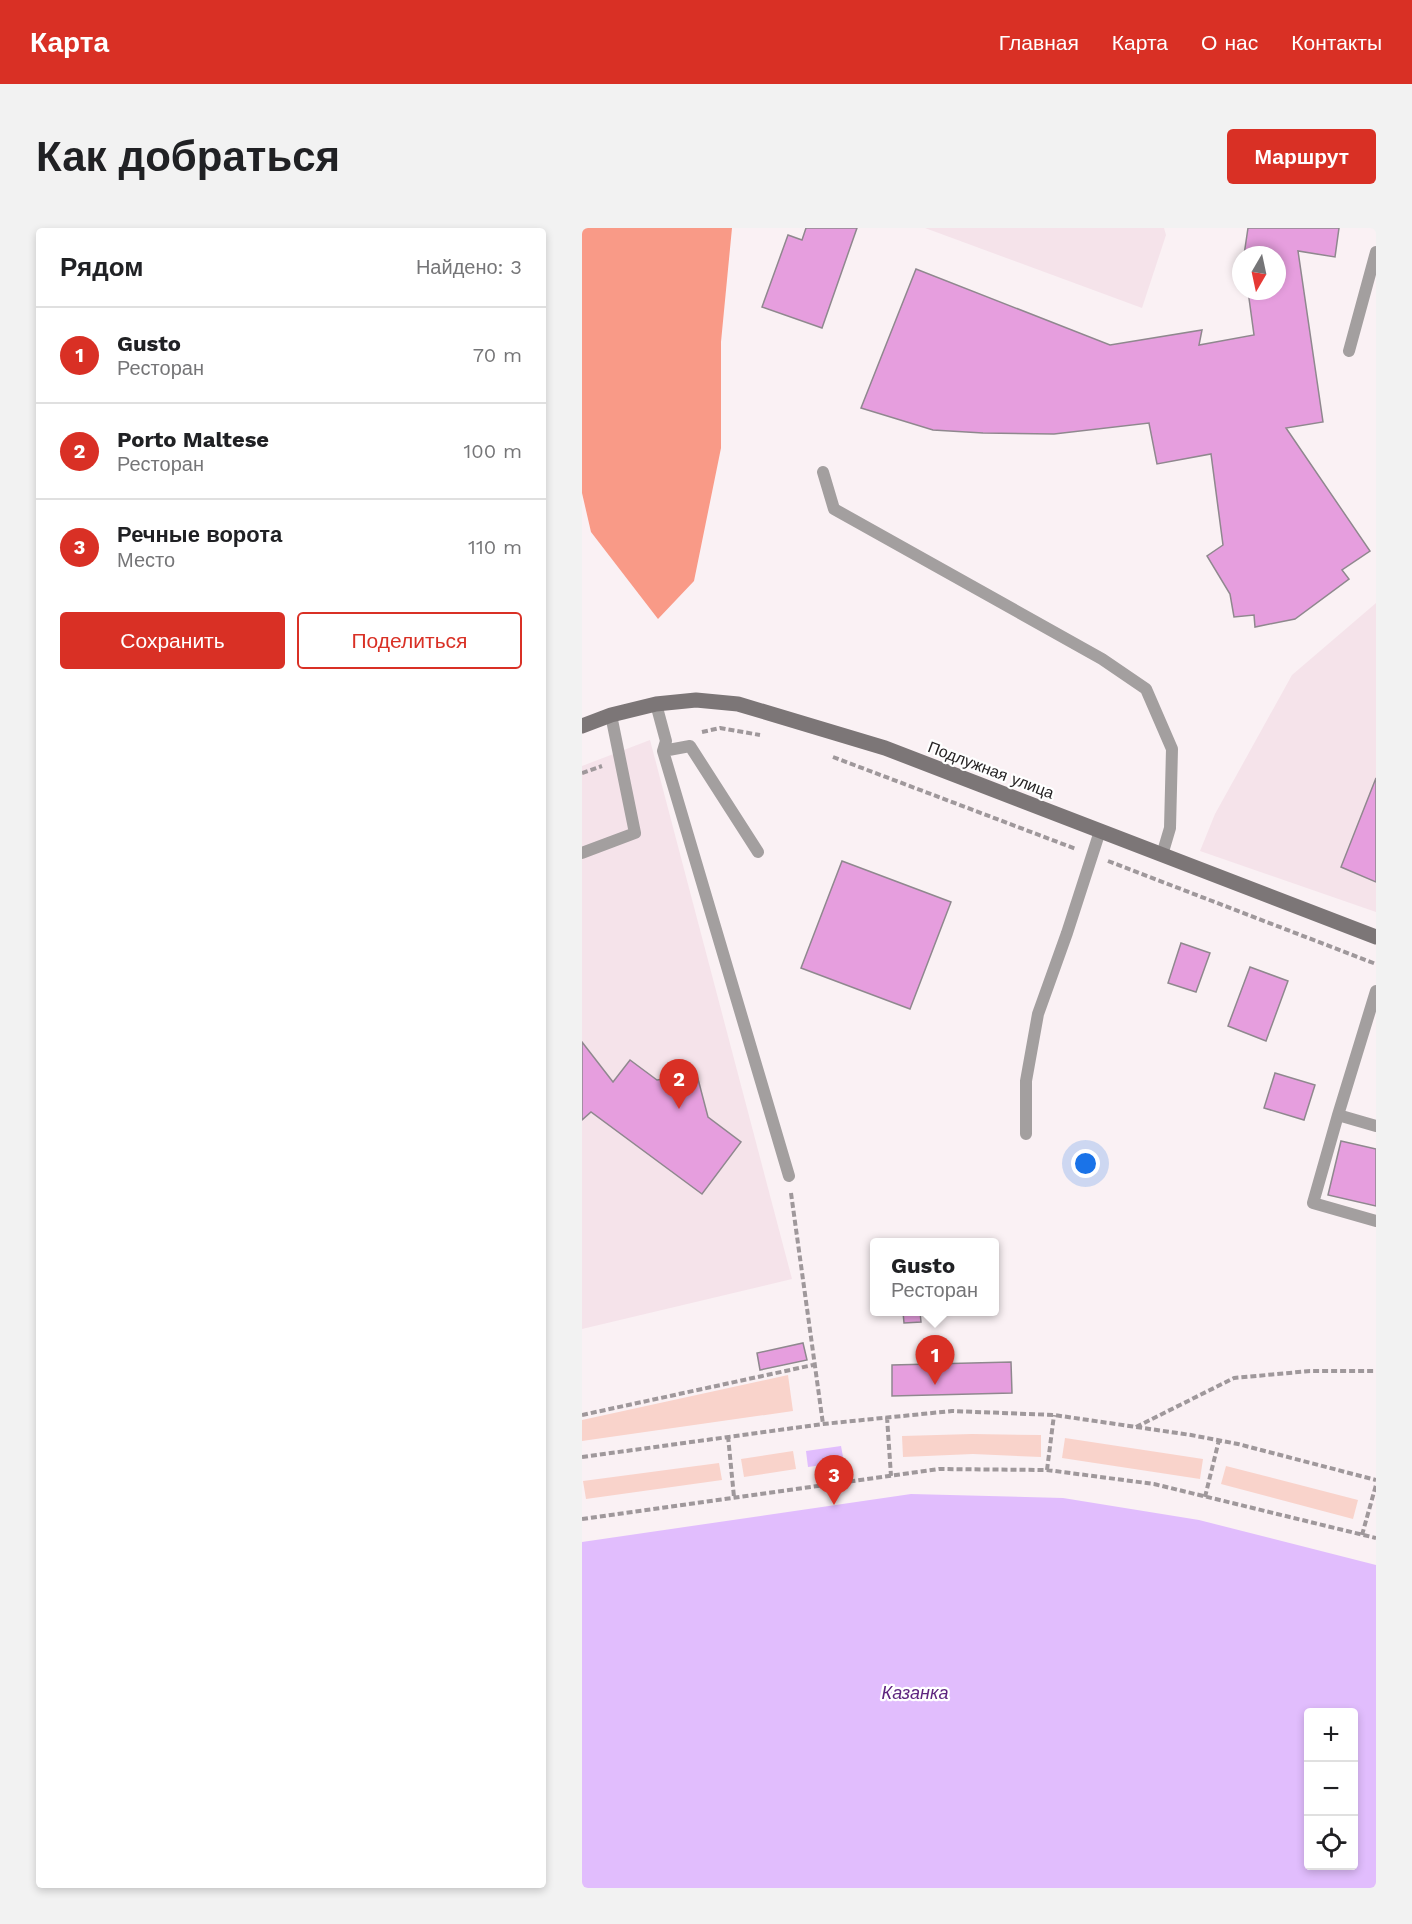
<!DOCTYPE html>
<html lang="ru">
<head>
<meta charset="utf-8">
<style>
	:root { --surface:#fff; --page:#f2f2f2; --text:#202124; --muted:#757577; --line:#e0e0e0; --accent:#d93025 }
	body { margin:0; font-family:"Work Sans",sans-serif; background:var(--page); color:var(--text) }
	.controls { position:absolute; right:18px; bottom:18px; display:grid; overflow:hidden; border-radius:6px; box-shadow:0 3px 9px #0003 }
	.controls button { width:54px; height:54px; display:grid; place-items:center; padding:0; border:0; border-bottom:2px solid var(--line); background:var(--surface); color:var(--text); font:30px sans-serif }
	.compass { position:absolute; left:650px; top:18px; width:54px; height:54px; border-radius:50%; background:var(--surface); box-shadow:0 3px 9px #0003; rotate:189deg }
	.you { position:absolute; left:504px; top:936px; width:21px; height:21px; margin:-15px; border:4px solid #fff; border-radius:50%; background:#1a73e8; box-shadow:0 0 0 9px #1a73e833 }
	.badge { display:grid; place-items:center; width:39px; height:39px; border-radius:50%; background:var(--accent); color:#fff; font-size:20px; font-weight:700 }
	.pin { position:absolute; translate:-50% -50px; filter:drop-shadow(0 2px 3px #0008) }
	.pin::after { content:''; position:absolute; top:32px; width:21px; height:18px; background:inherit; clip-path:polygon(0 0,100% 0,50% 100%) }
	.popup { position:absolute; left:288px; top:1010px; width:129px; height:78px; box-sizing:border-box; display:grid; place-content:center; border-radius:6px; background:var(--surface); filter:drop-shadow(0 2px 4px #0005); font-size:20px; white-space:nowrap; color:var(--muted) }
	.popup b { font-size:22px; color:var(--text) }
	.popup::after { content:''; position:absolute; left:50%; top:100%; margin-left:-12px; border:12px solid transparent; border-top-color:var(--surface) }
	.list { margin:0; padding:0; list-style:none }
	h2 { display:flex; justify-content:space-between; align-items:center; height:78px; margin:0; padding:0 24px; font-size:26px }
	h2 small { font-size:20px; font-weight:400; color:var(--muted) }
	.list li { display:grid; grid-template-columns:39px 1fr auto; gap:18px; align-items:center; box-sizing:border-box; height:96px; padding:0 24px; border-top:2px solid var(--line) }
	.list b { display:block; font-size:22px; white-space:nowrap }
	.list p { margin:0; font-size:20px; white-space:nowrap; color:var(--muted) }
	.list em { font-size:20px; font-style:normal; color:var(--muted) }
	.actions { display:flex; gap:12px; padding:18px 24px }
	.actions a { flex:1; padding:14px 0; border:2px solid var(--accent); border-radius:6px; text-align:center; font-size:21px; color:var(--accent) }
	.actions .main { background:var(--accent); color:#fff }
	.icon { flex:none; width:33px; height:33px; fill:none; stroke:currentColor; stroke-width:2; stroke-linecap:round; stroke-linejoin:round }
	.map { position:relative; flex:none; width:794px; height:1660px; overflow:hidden; border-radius:6px }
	header { display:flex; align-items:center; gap:36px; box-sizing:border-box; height:84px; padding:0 30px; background:var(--accent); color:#fff }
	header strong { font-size:28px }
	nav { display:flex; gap:33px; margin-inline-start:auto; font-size:21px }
	.intro { display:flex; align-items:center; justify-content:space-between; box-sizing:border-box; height:144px; padding:0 36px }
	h1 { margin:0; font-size:42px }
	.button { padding:15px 27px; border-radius:6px; background:var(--accent); color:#fff; font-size:21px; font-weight:700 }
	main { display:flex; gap:36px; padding:0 36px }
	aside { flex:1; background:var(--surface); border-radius:6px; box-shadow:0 3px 9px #0003 }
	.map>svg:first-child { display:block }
</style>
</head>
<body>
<header>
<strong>Карта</strong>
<nav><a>Главная</a><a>Карта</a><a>О нас</a><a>Контакты</a></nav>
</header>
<div class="intro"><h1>Как добраться</h1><a class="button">Маршрут</a></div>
<main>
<aside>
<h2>Рядом<small>Найдено: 3</small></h2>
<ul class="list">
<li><span class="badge">1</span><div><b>Gusto</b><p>Ресторан</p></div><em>70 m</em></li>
<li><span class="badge">2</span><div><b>Porto Maltese</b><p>Ресторан</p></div><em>100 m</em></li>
<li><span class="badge">3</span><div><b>Речные ворота</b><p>Место</p></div><em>110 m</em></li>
</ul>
<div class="actions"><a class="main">Сохранить</a><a>Поделиться</a></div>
</aside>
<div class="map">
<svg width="794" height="1660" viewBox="0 0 794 1660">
	<rect width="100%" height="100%" fill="#faf1f4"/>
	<path fill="#f5e3ea" d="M343 0H582L584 7 560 80Z
		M794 375V684L618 623 633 586 710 447Z
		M68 512 210 1051 0 1101V538Z"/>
	<path fill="#f9d3cb" d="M206 1147 211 1183 0 1213V1192Z
		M390 1206 459 1207V1229L391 1226 321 1229 320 1208Z
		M483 1210 621 1231 618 1251 480 1230Z
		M211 1223 214 1241 162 1249 159 1231Z
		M137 1235 140 1252 4 1271 1 1253Z
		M644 1238 776 1272 771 1291 639 1256Z"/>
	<path fill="#f99a87" d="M0 0H150L139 114V220L112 353 76 391 9 304 0 265Z"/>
	<path fill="#e1bdfd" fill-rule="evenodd" d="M259 1218 262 1234 226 1239 224 1223Z
		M329 1266 481 1270 617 1292 794 1337V1660H0V1314ZM726 1484H772V1638H726Z"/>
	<path fill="#e69ede" stroke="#8f888e" stroke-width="1.5" d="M224 0H275L240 100 180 79 206 7 220 12Z
		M666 0H757L753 29 716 23 741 194 704 200 788 323 760 342 767 351 713 391 673 399 672 387 652 389 648 366 625 328 641 317 629 226 575 236 567 195 472 206 401 205 351 202 279 180 334 41 528 117 620 102 617 117 672 107 666 63H695V27H662Z
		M794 550V654L759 639Z
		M260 633 369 674 328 781 219 740Z
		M599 715 628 725 614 764 586 755Z
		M668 739 706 753 684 813 646 798Z
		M0 814 31 854 48 832 75 852 115 847 126 889 159 914 120 966 9 884 0 892Z
		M693 845 733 857 722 892 682 880Z
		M759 913 794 921V978L746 967Z
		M321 1084H338L339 1094 322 1095Z
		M221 1115 225 1132 178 1142 175 1125Z
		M429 1134 430 1165 310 1168V1137Z"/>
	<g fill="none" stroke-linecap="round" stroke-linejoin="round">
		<path stroke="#9f989b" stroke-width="4" stroke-dasharray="6 3" stroke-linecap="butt" d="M120 504 138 500 178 507
			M251 529 494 621
			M0 545 20 538
			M526 633 794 736
			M209 965 241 1196
			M0 1187 231 1137
			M305 1189 309 1248
			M554 1199 652 1150 728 1143H794
			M146 1208 152 1269
			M0 1229 241 1196 370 1183 472 1187 609 1207 656 1216 794 1252
			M465 1242 472 1187
			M623 1269 637 1212
			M0 1291 357 1241 465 1242 572 1256 794 1310
			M780 1307 794 1257"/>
		<path stroke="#a39f9f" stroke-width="12" d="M767 123 794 24
			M241 244 252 281 520 431 564 461 590 521 588 600 580 627
			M74 476 84 513 81 523 207 948
			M81 523 108 518 176 624
			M0 625 53 605 29 487
			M794 763 756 887 731 975 794 993
			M756 887 794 898
			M444 906V853L456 786 485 705 518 603"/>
		<path stroke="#7c7677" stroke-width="15" d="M0 498 29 487 74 476 114 472 156 476 303 520 794 709"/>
	</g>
	<g text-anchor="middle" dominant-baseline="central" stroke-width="4.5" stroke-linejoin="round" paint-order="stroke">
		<g font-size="16" fill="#262324" stroke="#fff">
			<text transform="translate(409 542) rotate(21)">Подлужная улица</text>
		</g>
		<g font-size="18" font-style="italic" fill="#5e257f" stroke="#fff">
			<text x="333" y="1464">Казанка</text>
		</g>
	</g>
</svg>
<div class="controls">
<button>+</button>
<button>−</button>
<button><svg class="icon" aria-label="locate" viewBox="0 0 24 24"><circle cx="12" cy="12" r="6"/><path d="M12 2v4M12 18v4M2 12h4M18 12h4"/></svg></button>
</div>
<svg class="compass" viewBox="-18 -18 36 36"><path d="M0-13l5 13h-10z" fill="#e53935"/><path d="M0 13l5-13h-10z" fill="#757577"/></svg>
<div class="you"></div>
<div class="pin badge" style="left:353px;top:1157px">1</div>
<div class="popup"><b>Gusto</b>Ресторан</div>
<div class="pin badge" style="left:97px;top:881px">2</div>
<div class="pin badge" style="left:252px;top:1277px">3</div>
</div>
</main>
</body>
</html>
